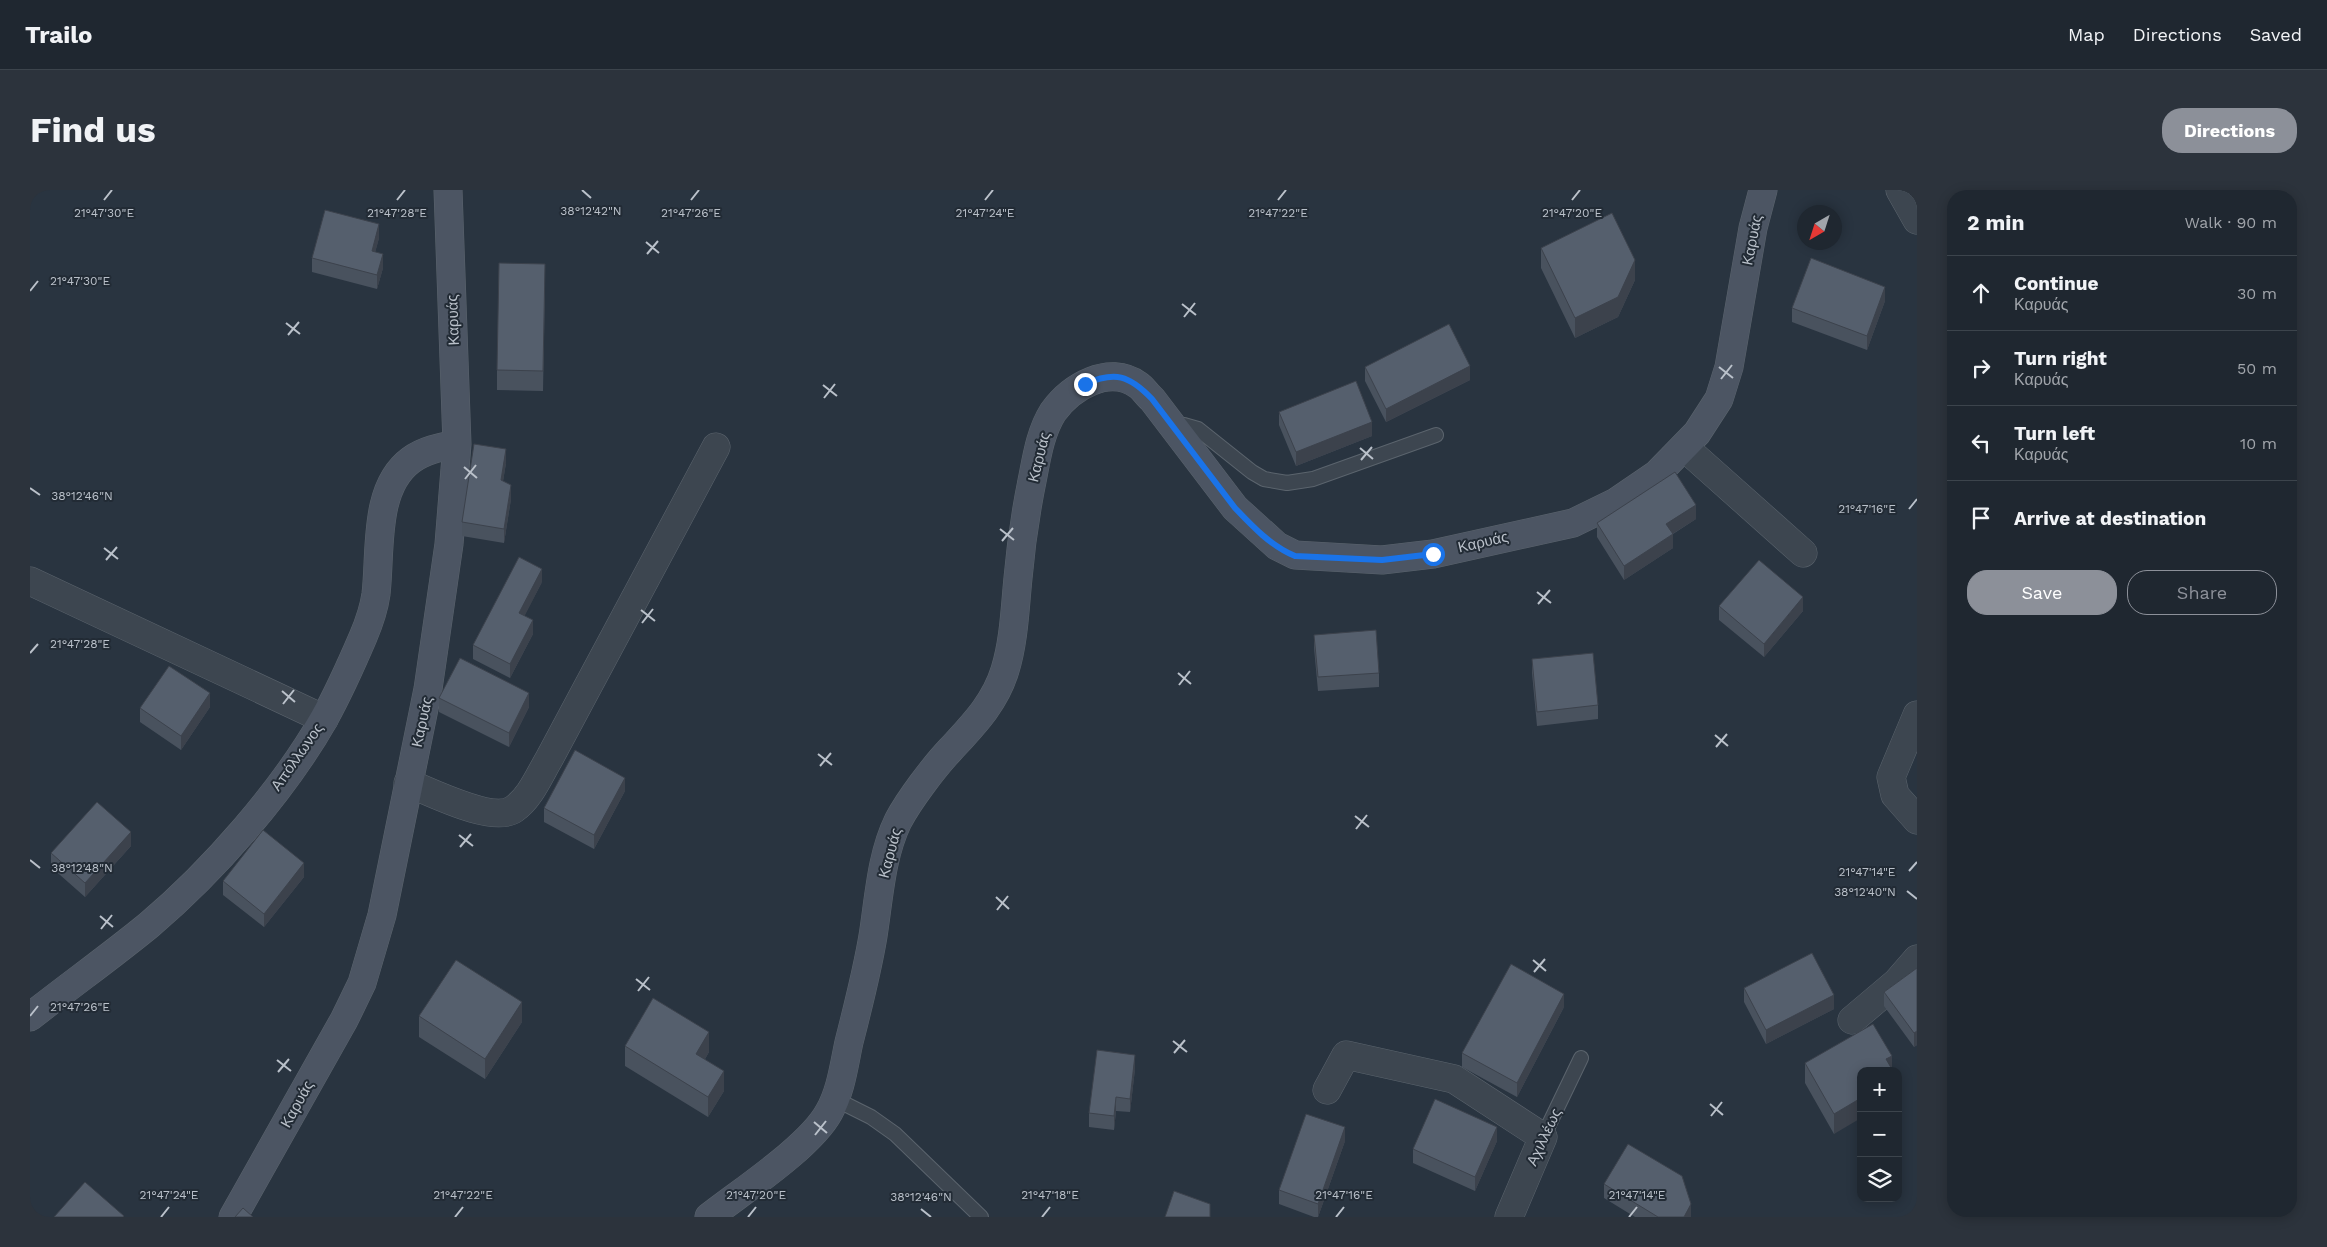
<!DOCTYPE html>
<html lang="en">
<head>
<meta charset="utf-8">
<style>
	:root { --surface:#1f2730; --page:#2c333c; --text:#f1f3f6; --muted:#a1a5ab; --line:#3c444c; --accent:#8c9099 }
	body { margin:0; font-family:"Work Sans",sans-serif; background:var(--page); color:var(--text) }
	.controls { position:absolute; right:15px; bottom:15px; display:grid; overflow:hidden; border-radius:10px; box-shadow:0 2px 12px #0003 }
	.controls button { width:45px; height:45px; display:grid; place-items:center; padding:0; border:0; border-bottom:1px solid var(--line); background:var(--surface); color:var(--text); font:25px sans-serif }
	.compass { position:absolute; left:1767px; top:15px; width:45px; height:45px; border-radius:50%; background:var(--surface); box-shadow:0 2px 12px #0003; rotate:219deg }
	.stop { position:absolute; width:15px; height:15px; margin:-11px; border:4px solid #1a73e8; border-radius:50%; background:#fff }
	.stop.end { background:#1a73e8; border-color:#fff; box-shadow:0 1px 5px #0008 }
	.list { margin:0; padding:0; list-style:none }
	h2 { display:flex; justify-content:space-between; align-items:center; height:65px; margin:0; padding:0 20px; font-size:21px }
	h2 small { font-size:16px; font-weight:400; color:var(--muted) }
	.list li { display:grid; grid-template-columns:32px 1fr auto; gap:15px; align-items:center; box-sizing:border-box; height:75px; padding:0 20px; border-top:1px solid var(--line) }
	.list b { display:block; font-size:19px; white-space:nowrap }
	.list p { margin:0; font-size:16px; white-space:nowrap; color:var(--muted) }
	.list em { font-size:16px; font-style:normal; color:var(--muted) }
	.actions { display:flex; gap:10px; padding:15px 20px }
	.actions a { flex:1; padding:11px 0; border:1px solid var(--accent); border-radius:20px; text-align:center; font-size:18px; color:var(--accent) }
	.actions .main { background:var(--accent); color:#fff }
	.icon { flex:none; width:28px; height:28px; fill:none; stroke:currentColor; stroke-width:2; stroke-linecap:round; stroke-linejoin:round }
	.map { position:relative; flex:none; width:1887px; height:1027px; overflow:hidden; border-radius:20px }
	header { display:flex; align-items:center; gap:30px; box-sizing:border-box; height:70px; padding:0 25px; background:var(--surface); border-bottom:1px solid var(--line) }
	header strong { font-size:24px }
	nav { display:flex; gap:28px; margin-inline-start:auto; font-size:18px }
	.intro { display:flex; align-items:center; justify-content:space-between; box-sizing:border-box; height:120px; padding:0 30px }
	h1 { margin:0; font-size:35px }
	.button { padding:12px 22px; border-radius:20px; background:var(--accent); color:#fff; font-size:18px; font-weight:700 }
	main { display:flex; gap:30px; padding:0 30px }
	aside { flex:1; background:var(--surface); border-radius:20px; box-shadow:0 2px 12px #0003 }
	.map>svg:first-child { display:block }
</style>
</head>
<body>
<header>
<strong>Trailo</strong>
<nav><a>Map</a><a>Directions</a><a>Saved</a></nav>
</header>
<div class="intro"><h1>Find us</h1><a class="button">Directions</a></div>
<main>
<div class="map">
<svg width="1887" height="1027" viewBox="0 0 1887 1027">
	<rect width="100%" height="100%" fill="#293440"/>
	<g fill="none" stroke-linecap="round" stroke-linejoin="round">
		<g stroke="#5b646d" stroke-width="16">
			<path id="lane" d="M1144 238 1154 235 1168 239 1222 282 1234 289 1257 293 1283 289 1406 245
				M805 909 841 927 865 944 951 1027
				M1513 947 1551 868"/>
		</g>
		<g stroke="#5b646d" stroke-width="29">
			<path id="street" d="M1870 0 1887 30
				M1654 257 1773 363
				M0 391 294 529
				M1887 525 1861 587 1865 605 1887 630
				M378 593C401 602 463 634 484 619 500 608 509 586 519 569L686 257
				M1822 830 1867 792 1887 769
				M1297 900 1316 865 1424 889 1513 947 1479 1027"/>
		</g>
		<g stroke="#5b646d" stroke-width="29">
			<path id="secondary" d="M0 827C39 796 80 767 119 735 183 681 253 601 294 529 309 502 321 475 333 447 339 433 344 418 346 404 351 361 343 298 381 270 394 260 411 257 427 254
				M203 1027 314 830 332 793 352 725 398 499 419 354 427 254 418 0
				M679 1027C712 1001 780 957 799 922 811 901 814 875 819 852 828 817 837 782 843 746 849 708 851 666 868 631 879 610 904 577 920 560 943 535 965 513 975 480 984 451 985 418 988 388 991 353 996 320 1003 286 1007 265 1011 241 1023 222 1041 197 1079 174 1108 195 1113 198 1117 205 1122 209L1205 318 1247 356 1265 365 1352 370 1403 364 1543 333 1586 312 1627 284 1667 243 1689 209 1699 177 1723 38 1733 0"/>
		</g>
		<use href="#lane" stroke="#3d4650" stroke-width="14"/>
		<use href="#street" stroke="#3d4650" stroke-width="28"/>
		<use href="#secondary" stroke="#4c5563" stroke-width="28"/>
	</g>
	<path fill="#49525e" d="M349 48 345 62 353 78 347 99 282 82V68Z
		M1511 58 1605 90 1588 127 1545 148 1511 78Z
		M515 94 513 201 467 200V180Z
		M1855 111 1837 160 1762 132V118Z
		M1335 177 1440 190 1356 232 1335 191Z
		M1249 222 1342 246 1266 276 1249 235Z
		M476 273 473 291 481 309 474 353 432 346V332Z
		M1666 329 1643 344V358L1594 390 1567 347V333Z
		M512 392 494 426 503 444 480 488 443 469V455Z
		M1689 416 1773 421 1734 467 1689 430Z
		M1284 445 1349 483V497L1288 501 1284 458Z
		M1502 469 1568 515V529L1507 536 1502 483Z
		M409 508 499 517 479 557 409 522Z
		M180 517 151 560 110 532V518Z
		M595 601 564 659 514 632V618Z
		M101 656 55 707 21 677V663Z
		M274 687 234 737 193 705V691Z
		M1887 778V855L1884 857 1854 816V802Z
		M1714 798 1804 819 1736 854 1714 812Z
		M1534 817 1487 907 1432 877V863Z
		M389 826 492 832 455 889 389 847Z
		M595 856 679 862 675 869 694 901 678 927 595 876Z
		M1775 873 1862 879 1804 944 1775 893Z
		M1105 879 1100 922 1086 921 1084 940 1059 937V923Z
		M1315 951 1288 1027H1284L1249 1014V1000Z
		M1467 951 1445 1001 1383 973V959Z
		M1574 994 1661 1027H1605L1574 1008Z"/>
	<path fill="#3c424c" d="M349 34V48L342 75V61Z
		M353 64V78L347 99V85Z
		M1605 70V90L1588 127 1545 148V128Z
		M1855 97V111L1837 160V146Z
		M1440 176V190L1356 232V219Z
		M1342 232V246L1266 276V262Z
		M476 259V273L471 304V290Z
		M481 295V309L474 353V339Z
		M1666 315V329L1636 348V334Z
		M1643 344V358L1594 390V376Z
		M512 379V392L489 437V423Z
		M1773 407V421L1734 467V454Z
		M503 430V444L480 488V474Z
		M180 503V517L151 560V546Z
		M499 503V517L479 557V543Z
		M595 588V601L564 659V645Z
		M101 642V656L55 707V693Z
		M274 673V687L234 737V724Z
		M1534 804V817L1487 907V893Z
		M1804 805V819L1736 854V840Z
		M492 812V832L455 889V869Z
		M1887 841V855L1884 857V843Z
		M679 842V862L666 884V864Z
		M1105 865V879L1100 922V909Z
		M1862 866V881L1856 869Z
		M694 881V901L678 927V907Z
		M1086 907V921L1084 940V926Z
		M1831 908V928L1804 944V924Z
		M1315 937V951L1288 1027V1014Z
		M1467 937V951L1445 1001V987Z
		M1661 1014V1027H1654Z"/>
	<path fill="#555f6d" stroke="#3c424c" d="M295 20 349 34 342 61 353 64 347 85 282 68Z
		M1582 23 1605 70 1588 107 1545 128 1511 58Z
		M1781 68 1855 97 1837 146 1762 118Z
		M469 73 515 74 513 181 467 180Z
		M1419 134 1440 176 1356 219 1335 177Z
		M1326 191 1342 232 1266 262 1249 222Z
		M444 254 476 259 471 290 481 295 474 339 432 332Z
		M1645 282 1666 315 1636 334 1643 344 1594 376 1567 333Z
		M489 367 512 379 489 423 503 430 480 474 443 455Z
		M1729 370 1773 407 1734 454 1689 416Z
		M1346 440 1349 483 1288 487 1284 445Z
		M1563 463 1568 515 1507 522 1502 469Z
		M430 468 499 503 479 543 409 508Z
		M139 476 180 503 151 546 110 518Z
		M545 560 595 588 564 645 514 618Z
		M67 612 101 642 55 693 21 663Z
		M233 640 274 673 234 724 193 691Z
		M1782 763 1804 805 1736 840 1714 798Z
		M426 770 492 812 455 869 389 826Z
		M1481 774 1534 804 1487 893 1432 863Z
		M1887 778V841L1884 843 1854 802Z
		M623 808 679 842 666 864 694 881 678 907 595 856Z
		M1843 834 1862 866 1856 869 1863 881H1831V908L1804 924 1775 873Z
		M1067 860 1105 865 1100 909 1086 907 1084 926 1059 923Z
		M1405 909 1467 937 1445 987 1383 959Z
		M1276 924 1315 937 1288 1014 1249 1000Z
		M1598 954 1652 986 1661 1014 1654 1027H1628L1574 994Z
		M55 992 94 1026 93 1027H24Z
		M1144 1001 1180 1014V1027H1135Z
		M213 1018 223 1027H205Z"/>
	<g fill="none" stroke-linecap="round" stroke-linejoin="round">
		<path stroke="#1a73e8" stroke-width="6" d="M1055 194C1085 181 1099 185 1122 209L1205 318C1223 337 1241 356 1265 366L1352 370 1403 364"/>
	</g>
	<path fill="none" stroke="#bac1ca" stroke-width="2" d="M552 0 561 8M74 10 82 0M367 10 375 0M661 10 669 0M955 10 963 0M1248 10 1256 0M1542 10 1550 0M616 52 629 63M617 64 628 51M0 101 8 91M1152 114 1166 125M1154 127 1165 113M256 133 270 144M258 145 269 132M1689 177 1703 188M1691 189 1702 175M793 195 807 206M794 208 805 194M1330 258 1343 269M1331 270 1342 257M434 277 447 288M435 289 446 275M0 298 10 305M1879 319 1887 309M970 339 984 350M972 351 983 338M74 358 88 369M76 370 87 357M1507 402 1521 413M1508 414 1520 400M611 420 625 431M612 433 623 419M0 463 8 454M1148 483 1161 494M1149 495 1160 481M252 501 265 512M253 514 264 500M1685 545 1698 556M1686 557 1697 544M788 564 802 575M790 576 801 563M1325 626 1339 637M1326 639 1337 625M429 645 443 656M430 657 441 644M0 670 10 678M1879 681 1887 672M1877 701 1887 709M966 707 979 719M967 720 978 706M70 726 83 737M71 739 82 725M1503 770 1516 781M1504 782 1515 769M606 789 620 800M608 801 619 787M0 826 8 816M1143 851 1157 862M1144 863 1155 850M247 870 261 881M248 882 259 869M1680 914 1693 925M1681 926 1692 912M784 932 797 943M785 945 796 931M891 1019 901 1027M131 1027 139 1017M425 1027 433 1017M718 1027 726 1017M1012 1027 1020 1017M1306 1027 1314 1017M1599 1027 1607 1017"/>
	<g text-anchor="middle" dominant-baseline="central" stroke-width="4" stroke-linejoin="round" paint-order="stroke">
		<g font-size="15" fill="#bac1ca" stroke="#222b35">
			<text transform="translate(1722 50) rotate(-79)">Καρυάς</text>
			<text transform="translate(423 130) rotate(-92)">Καρυάς</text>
			<text transform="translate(1009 267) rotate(-76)">Καρυάς</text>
			<text transform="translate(1453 352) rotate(-13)">Καρυάς</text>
			<text transform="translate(392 532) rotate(-78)">Καρυάς</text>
			<text transform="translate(267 567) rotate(-55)">Απόλλωνος</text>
			<text transform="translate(860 663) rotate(-75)">Καρυάς</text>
			<text transform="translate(267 914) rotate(-61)">Καρυάς</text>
			<text transform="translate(1514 947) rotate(-65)">Αχιλλέως</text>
		</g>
	</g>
	<g font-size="12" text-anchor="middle" fill="#bac1ca" stroke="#222b35" stroke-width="4" stroke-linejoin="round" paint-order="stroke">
		<text x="561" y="25">38°12'42"N</text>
		<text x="74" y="27">21°47'30"E</text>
		<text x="367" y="27">21°47'28"E</text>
		<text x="661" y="27">21°47'26"E</text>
		<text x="955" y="27">21°47'24"E</text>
		<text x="1248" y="27">21°47'22"E</text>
		<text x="1542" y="27">21°47'20"E</text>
		<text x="50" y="95">21°47'30"E</text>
		<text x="52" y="310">38°12'46"N</text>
		<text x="1837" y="323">21°47'16"E</text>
		<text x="50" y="458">21°47'28"E</text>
		<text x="52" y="682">38°12'48"N</text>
		<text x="1837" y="686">21°47'14"E</text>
		<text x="1835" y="706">38°12'40"N</text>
		<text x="50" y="821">21°47'26"E</text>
		<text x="139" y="1009">21°47'24"E</text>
		<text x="433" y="1009">21°47'22"E</text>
		<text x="726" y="1009">21°47'20"E</text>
		<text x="1020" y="1009">21°47'18"E</text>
		<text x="1314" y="1009">21°47'16"E</text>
		<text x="1607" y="1009">21°47'14"E</text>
		<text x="891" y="1011">38°12'46"N</text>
	</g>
</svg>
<div class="controls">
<button>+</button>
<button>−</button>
<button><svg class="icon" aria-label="layers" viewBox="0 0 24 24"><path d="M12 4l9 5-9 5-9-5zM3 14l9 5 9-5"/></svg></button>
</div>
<svg class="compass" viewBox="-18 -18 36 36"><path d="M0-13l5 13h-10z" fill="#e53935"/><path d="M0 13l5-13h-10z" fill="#a1a5ab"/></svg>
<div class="stop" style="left:1403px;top:364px"></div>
<div class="stop end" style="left:1055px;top:194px"></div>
</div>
<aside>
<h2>2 min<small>Walk · 90 m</small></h2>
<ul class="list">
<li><svg class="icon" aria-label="ahead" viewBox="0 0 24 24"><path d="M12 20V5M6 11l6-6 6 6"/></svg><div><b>Continue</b><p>Καρυάς</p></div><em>30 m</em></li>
<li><svg class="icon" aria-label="right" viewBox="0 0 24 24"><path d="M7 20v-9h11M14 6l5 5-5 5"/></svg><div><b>Turn right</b><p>Καρυάς</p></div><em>50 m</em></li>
<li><svg class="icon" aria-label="left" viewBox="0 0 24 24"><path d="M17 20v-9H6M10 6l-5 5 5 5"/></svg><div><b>Turn left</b><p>Καρυάς</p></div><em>10 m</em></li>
<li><svg class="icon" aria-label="arrive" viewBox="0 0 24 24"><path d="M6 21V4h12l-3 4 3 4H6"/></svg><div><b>Arrive at destination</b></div></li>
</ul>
<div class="actions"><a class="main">Save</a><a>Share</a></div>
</aside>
</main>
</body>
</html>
